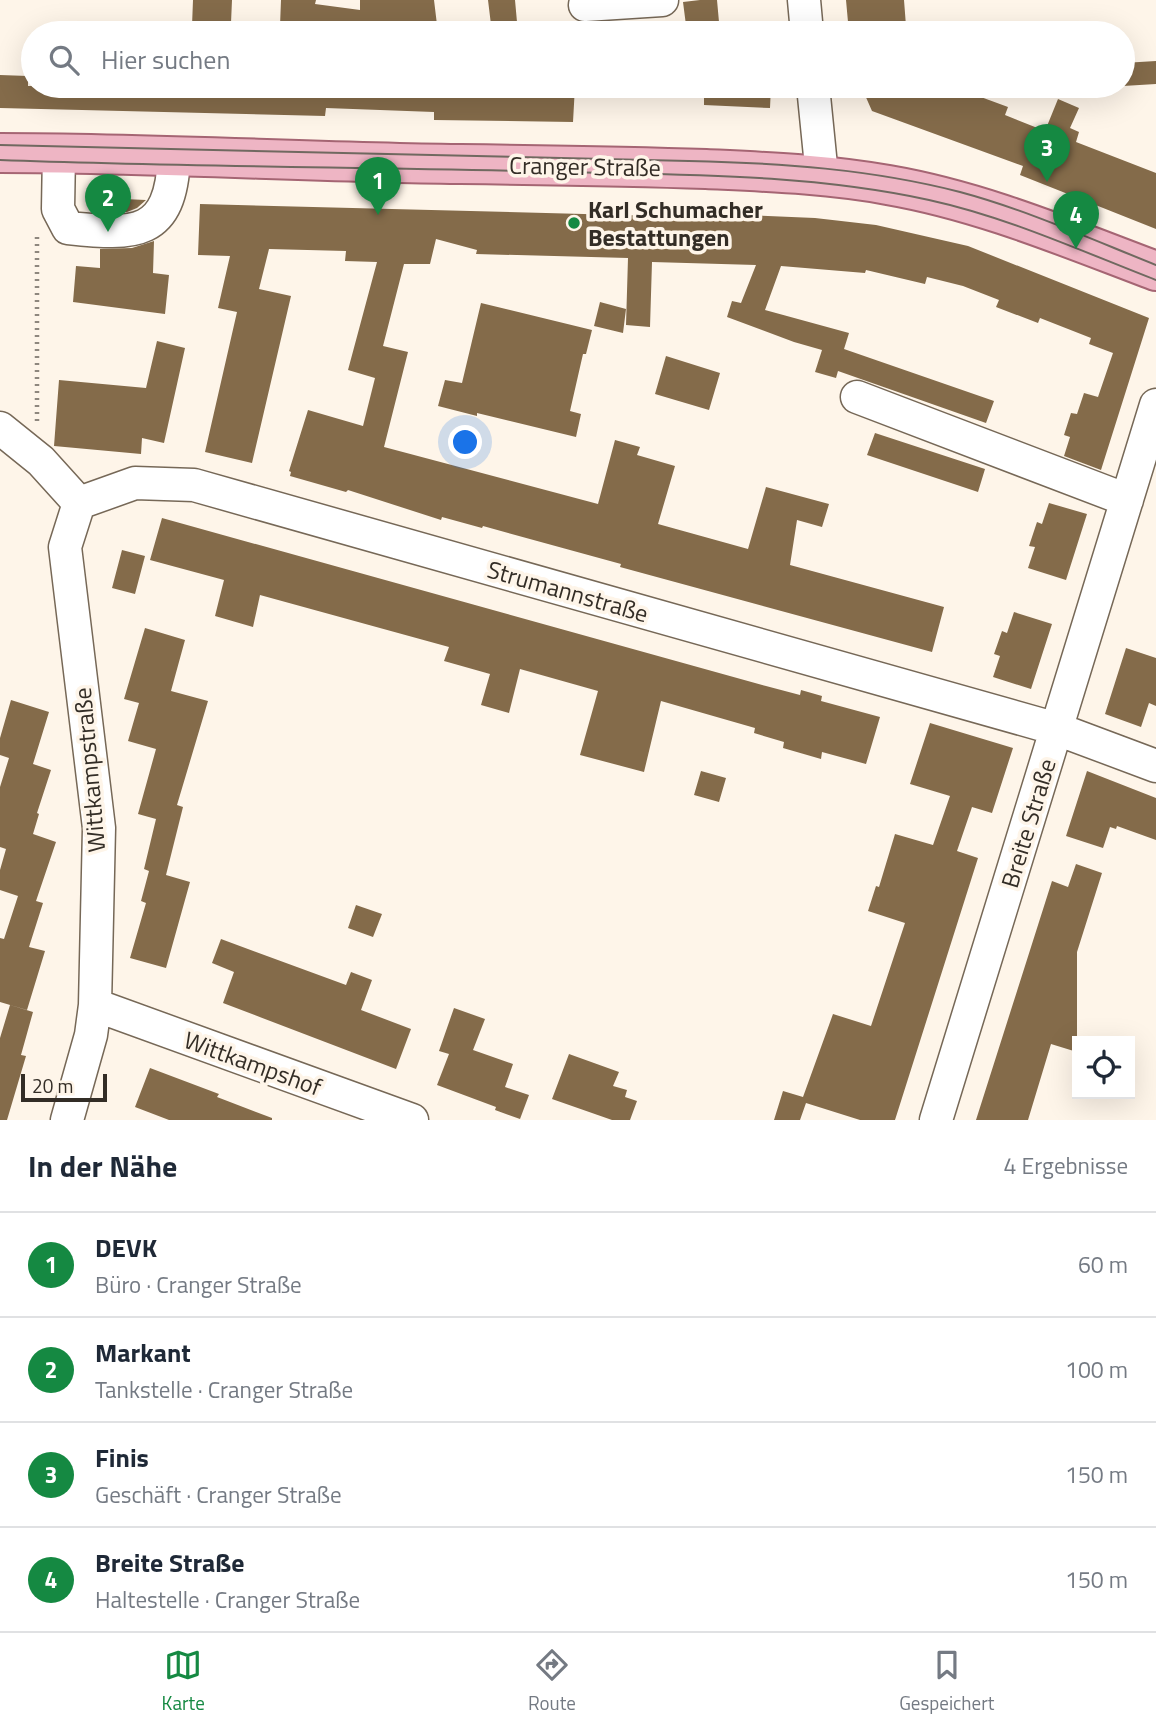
<!DOCTYPE html>
<html lang="de">
<head>
<meta charset="utf-8">
<style>
	:root { --surface:#fff; --page:#f6f6f7; --text:#1f2937; --muted:#747a83; --line:#e0e1e3; --accent:#158942 }
	body { margin:0; font-family:"Titillium Web",sans-serif; background:var(--page); color:var(--text) }
	.controls { position:absolute; right:21px; bottom:21px; display:grid; overflow:hidden; border-radius:0px; box-shadow:0 7px 28px #0002 }
	.controls button { width:63px; height:63px; display:grid; place-items:center; padding:0; border:0; border-bottom:2px solid var(--line); background:var(--surface); color:var(--text); font:35px sans-serif }
	.scale { position:absolute; left:21px; bottom:18px; width:86px; box-sizing:border-box; padding-left:7px; border:4px solid #332d26; border-top:0; font-size:19px; line-height:24px; white-space:nowrap; color:#332d26; -webkit-text-stroke:5px #fef5e9; paint-order:stroke }
	.you { position:absolute; left:466px; top:443px; width:24px; height:24px; margin:-18px; border:5px solid #fff; border-radius:50%; background:#1a73e8; box-shadow:0 0 0 10px #1a73e833 }
	.badge { display:grid; place-items:center; width:46px; height:46px; border-radius:50%; background:var(--accent); color:#fff; font-size:23px; font-weight:700 }
	.pin { position:absolute; translate:-50% -58px; filter:drop-shadow(0 2px 4px #0008) }
	.pin::after { content:''; position:absolute; top:37px; width:24px; height:21px; background:inherit; clip-path:polygon(0 0,100% 0,50% 100%) }
	.list { margin:0; padding:0; list-style:none }
	h2 { display:flex; justify-content:space-between; align-items:center; height:91px; margin:0; padding:0 28px; font-size:30px }
	h2 small { font-size:23px; font-weight:400; color:var(--muted) }
	.list li { display:grid; grid-template-columns:46px 1fr auto; gap:21px; align-items:center; box-sizing:border-box; height:105px; padding:0 28px; border-top:2px solid var(--line) }
	.list b { display:block; font-size:26px; white-space:nowrap }
	.list p { margin:0; font-size:23px; white-space:nowrap; color:var(--muted) }
	.list em { font-size:23px; font-style:normal; color:var(--muted) }
	.icon { flex:none; width:38px; height:38px; fill:none; stroke:currentColor; stroke-width:2; stroke-linecap:round; stroke-linejoin:round }
	.map { position:relative; flex:none; width:1156px; height:1120px; overflow:hidden }
	.search { position:absolute; background:var(--surface); box-shadow:0 7px 28px #0002; left:21px; right:21px; top:21px; height:77px; display:flex; align-items:center; gap:18px; box-sizing:border-box; padding:0 24px; border-radius:38px; color:var(--muted); font-size:26px }
	.sheet { height:511px; background:var(--surface) }
	nav { display:flex; justify-content:space-around; align-items:center; box-sizing:border-box; height:98px; border-top:2px solid var(--line); background:var(--surface); font-size:19px; color:var(--muted) }
	nav a { display:grid; justify-items:center; gap:4px }
	nav .on { color:var(--accent) }
	.map>svg:first-child { display:block }
</style>
</head>
<body>
<div class="map">
<svg width="1156" height="1120" viewBox="0 0 1156 1120">
	<rect width="100%" height="100%" fill="#fef5e9"/>
	<path fill="#846b4a" d="M193 0H232L231 23H222V28L192 26Z
		M281 0H316L315 4 360 10V0H434L438 33H282V27L280 26Z
		M488 0H515L518 33H492Z
		M700 0H717L720 33H687L683 2Z
		M846 0H904L906 26H903V33H849Z
		M1156 61V84L1123 86V63Z
		M0 75 28 76V86H575L573 122 434 120V112L326 108 325 116 0 108Z
		M704 86H771L770 108 704 105Z
		M861 86H951L1008 107 1005 115 1045 131 1058 99 1079 108 1070 128 1079 132 1076 142 1156 173V229L1020 175 1023 166 872 111Z
		M101 198 146 200 137 208 127 212H101Z
		M200 204 697 217V213L815 218 876 225 968 246 1149 318 1101 470 1064 456 1070 437 1064 435 1071 413 1077 414 1084 393 1098 397 1113 353 1089 344 1091 338 1040 318 1038 323 996 307 999 300 963 286 927 277 925 284 866 270 865 273 781 266 765 310 849 333 844 349 994 401 986 423 838 371 836 378 815 372 822 350 794 342 727 317 732 301 741 303 756 265 652 262 650 327 626 325 628 258 476 254 477 250 436 239 430 264H404L383 346 408 352 384 447 598 504 615 440 640 447 637 455 675 466 658 524 748 549 766 487 829 504 822 527 797 520 790 565 944 607 932 652 620 567 621 564 483 526 482 528 442 517 441 520 348 490 346 492 290 476 291 472 289 471 308 410 363 426 375 378 348 370 377 262 345 261 346 251 269 249 259 289 291 296 252 463 205 452 237 312 218 308 230 256 198 255Z
		M154 241 153 273 169 275 165 314 73 302 76 266 100 268V249L132 248Z
		M600 302 626 309 623 333 594 326Z
		M481 303 592 330 586 354H583L570 411 581 414 576 437 477 413V416L438 406 445 380 462 383Z
		M157 341 185 348 164 443 142 438 141 454 54 446 59 380 146 388Z
		M666 356 720 373 709 410 655 394Z
		M875 433 985 469 978 492 867 455Z
		M1049 503 1087 514 1066 580 1028 568 1035 547 1029 546 1037 522 1042 524Z
		M162 518 766 686 800 695 801 690 822 696 821 701 880 717 866 764 822 752 821 759 783 748 784 742 754 733 755 728 661 701 644 772 580 755 598 691 520 669 509 713 481 705 490 674 444 661 449 647 260 595 253 627 215 616 224 580 150 560Z
		M122 550 145 556 135 594 112 588Z
		M1014 612 1052 624 1031 689 993 677 1000 656 994 654 1002 631 1007 633Z
		M145 628 185 640 171 691 208 701 177 805 183 807 166 875 190 882 166 968 130 958 146 903 141 901 149 871 144 869 156 819 138 814 156 749 128 741 139 703 124 699Z
		M1126 648 1156 658V706L1149 703 1141 727 1105 714Z
		M11 700 49 712 33 764 51 770 37 813 39 814 33 834 56 842 36 901 43 903 29 947 45 951 27 1010 0 1002V938L4 939 18 896 0 890V870L6 849 0 847V787L9 758 0 755V738Z
		M930 723 1013 748 992 813 972 807 957 851 978 858 895 1120H860L806 1103 800 1120H774L783 1091 803 1097 833 1014 871 1026 905 923 868 911 876 886 879 887 895 834 933 845 950 796 910 784Z
		M701 771 726 778 719 802 694 795Z
		M1087 771 1156 798V840L1117 826 1116 829 1110 827 1103 848 1066 836Z
		M1076 864 1102 873 1077 952V1052L1051 1044 1028 1120H976L1052 881 1068 887Z
		M356 905 382 914 373 937 348 928Z
		M221 939 346 985 351 972 372 980 361 1010 411 1029 396 1069 223 1003 234 972 212 963Z
		M10 1005 33 1012 21 1055 26 1056 7 1120H0V1038Z
		M454 1008 485 1019 473 1050 513 1064 505 1087 529 1095 520 1119 495 1110 496 1107 437 1085 449 1054 439 1051Z
		M569 1054 619 1072 613 1086 627 1090 625 1097 637 1101 630 1120H612L552 1099Z
		M150 1068 219 1094 217 1097 272 1118V1120H169L135 1107Z"/>
	<g fill="none" stroke-linecap="round" stroke-linejoin="round">
		<g stroke="#766857" stroke-width="35">
			<path id="minor" d="M804 0 807 33
				M585 5 662 0
				M813 86 822 176
				M59 153 58 209 68 228C135 235 171 237 174 157
				M857 397 1127 500
				M0 428 41 461 79 503
				M79 503 135 483 194 485 1057 729 1156 766
				M95 1005 412 1120
				M67 1120 91 1035 95 1005 99 828 65 547 79 503
				M936 1120 1156 405"/>
		</g>
		<g stroke="#a56573" stroke-width="42">
			<path id="major" d="M0 153C153 153 306 162 459 164 541 165 624 166 706 169 767 172 827 174 888 185 981 201 1068 238 1156 271"/>
		</g>
		<path stroke="#8e877e" stroke-width="4.5" stroke-dasharray="2 5" stroke-linecap="butt" d="M37 421V237"/>
		<use href="#minor" stroke="#fff" stroke-width="32"/>
		<use href="#major" stroke="#eeb5c4" stroke-width="38"/>
		<path stroke="#706960" stroke-width="2" d="M0 145 689 161C780 163 871 169 960 192 1027 210 1091 239 1156 265
			M0 160C188 167 377 167 565 172 687 175 809 174 929 200 1007 217 1081 251 1156 280"/>
	</g>
	<circle fill="#158942" stroke="#fef5e9" stroke-width="2.5" cx="574" cy="223" r="7"/>
	<g text-anchor="middle" dominant-baseline="central" stroke-width="7" stroke-linejoin="round" paint-order="stroke">
		<g font-size="24" fill="#332d26" stroke="#fef5e9">
			<text transform="translate(585 166) rotate(1)">Cranger Straße</text>
			<text transform="translate(568 591) rotate(16)">Strumannstraße</text>
			<text transform="translate(89 770) rotate(-95)">Wittkampstraße</text>
			<text transform="translate(1028 823) rotate(-73)">Breite Straße</text>
			<text transform="translate(253 1063) rotate(20)">Wittkampshof</text>
		</g>
		<g font-size="24" font-weight="bold" fill="#332d26" stroke="#fef5e9" text-anchor="start">
			<text x="588" y="209">Karl Schumacher<tspan x="588" dy="28">Bestattungen</tspan></text>
		</g>
	</g>
</svg>
<div class="controls">
<button><svg class="icon" aria-label="locate" viewBox="0 0 24 24"><circle cx="12" cy="12" r="6"/><path d="M12 2v4M12 18v4M2 12h4M18 12h4"/></svg></button>
</div>
<div class="scale">20 m</div>
<div class="you"></div>
<div class="pin badge" style="left:378px;top:215px">1</div>
<div class="pin badge" style="left:108px;top:232px">2</div>
<div class="pin badge" style="left:1047px;top:182px">3</div>
<div class="pin badge" style="left:1076px;top:249px">4</div>
<div class="search"><svg class="icon" aria-label="search" viewBox="0 0 24 24"><circle cx="10" cy="10" r="6"/><path d="M15 15l6 6"/></svg>Hier suchen</div>
</div>
<section class="sheet">
<h2>In der Nähe<small>4 Ergebnisse</small></h2>
<ul class="list">
<li><span class="badge">1</span><div><b>DEVK</b><p>Büro · Cranger Straße</p></div><em>60 m</em></li>
<li><span class="badge">2</span><div><b>Markant</b><p>Tankstelle · Cranger Straße</p></div><em>100 m</em></li>
<li><span class="badge">3</span><div><b>Finis</b><p>Geschäft · Cranger Straße</p></div><em>150 m</em></li>
<li><span class="badge">4</span><div><b>Breite Straße</b><p>Haltestelle · Cranger Straße</p></div><em>150 m</em></li>
</ul>
</section>
<nav>
<a class="on"><svg class="icon" aria-label="map" viewBox="0 0 24 24"><path d="M3 6l6-2 6 2 6-2v14l-6 2-6-2-6 2zM9 4v14M15 6v14"/></svg>Karte</a>
<a><svg class="icon" aria-label="directions" viewBox="0 0 24 24"><path d="M12 3l9 9-9 9-9-9zM9 14v-3h6M13 9l2 2-2 2"/></svg>Route</a>
<a><svg class="icon" aria-label="saved" viewBox="0 0 24 24"><path d="M7 4h10v16l-5-4-5 4z"/></svg>Gespeichert</a>
</nav>
</body>
</html>
